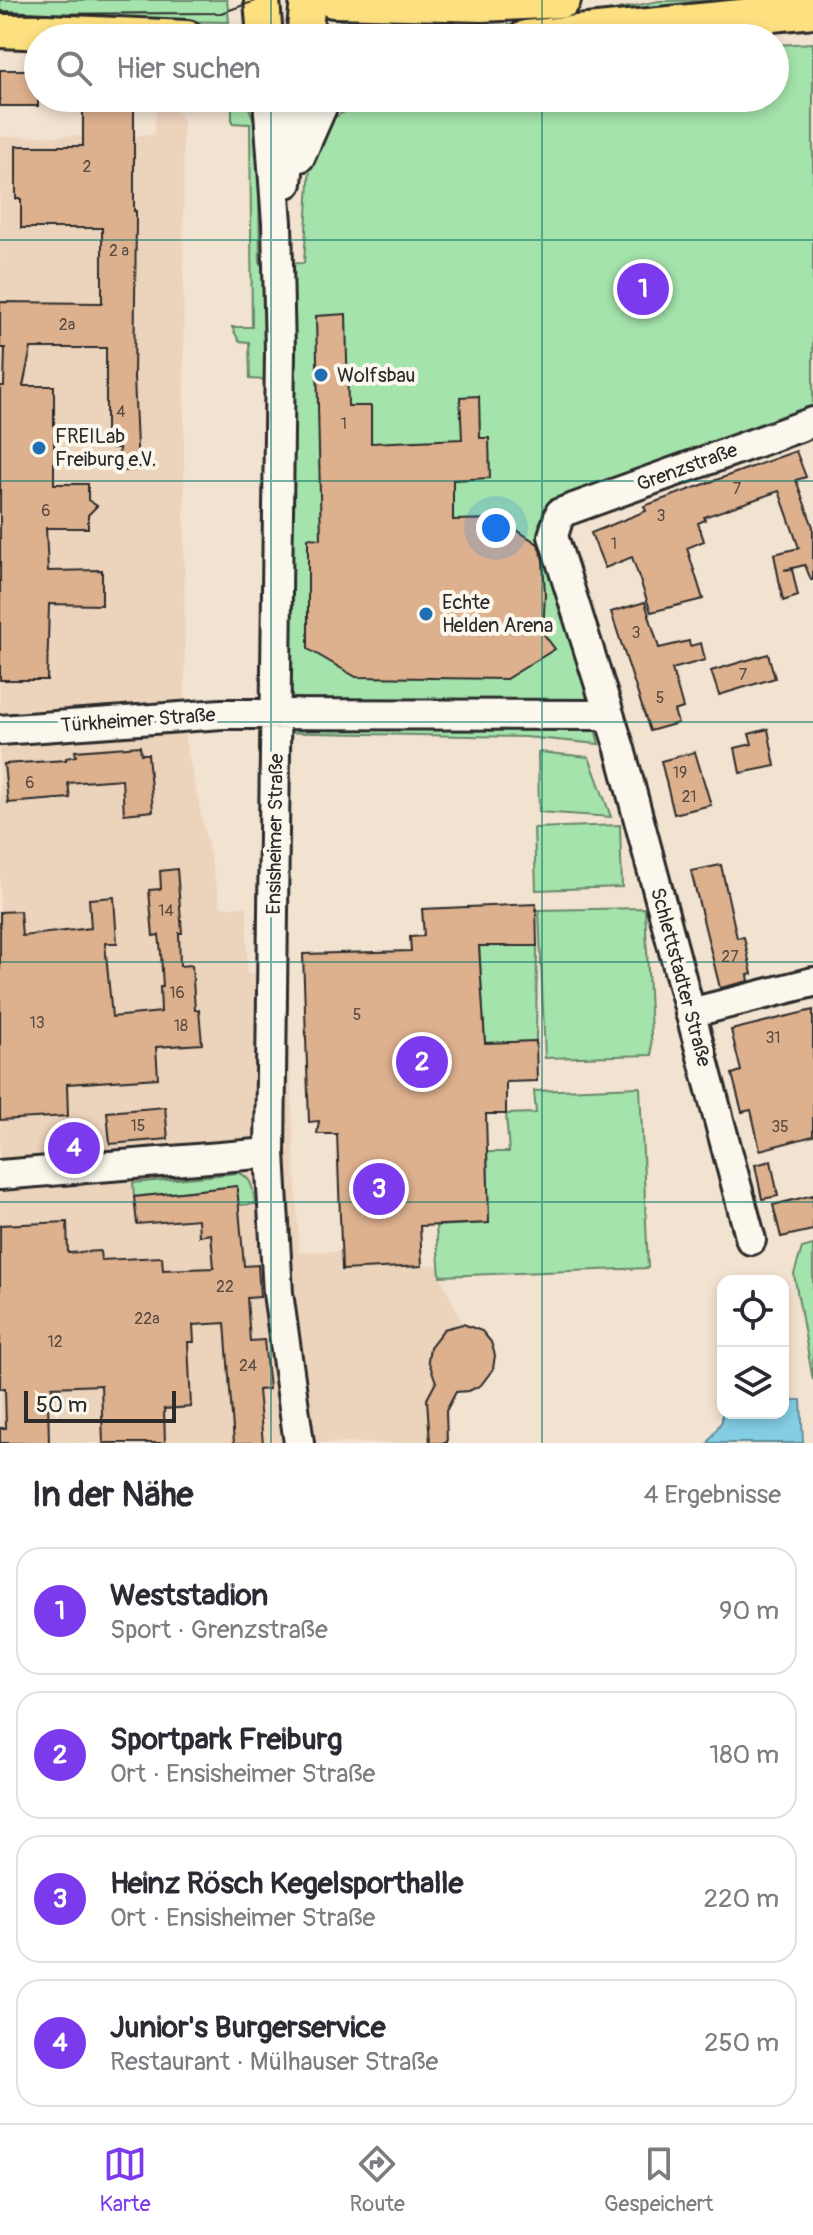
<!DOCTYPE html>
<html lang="de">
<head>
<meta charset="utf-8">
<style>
	:root { --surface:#fff; --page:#f2f2f3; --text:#2b2b33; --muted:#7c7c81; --line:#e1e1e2; --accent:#7c3aed }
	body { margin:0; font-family:Pangolin,sans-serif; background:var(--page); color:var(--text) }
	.controls { position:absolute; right:24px; bottom:24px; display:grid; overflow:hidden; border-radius:16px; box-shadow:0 4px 12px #0003 }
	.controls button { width:72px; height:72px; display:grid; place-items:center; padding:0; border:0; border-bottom:2px solid var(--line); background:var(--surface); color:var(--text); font:40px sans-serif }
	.scale { position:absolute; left:24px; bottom:20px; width:152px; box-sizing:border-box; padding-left:8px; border:4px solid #2b2b2b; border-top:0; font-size:22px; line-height:28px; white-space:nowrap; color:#2b2b2b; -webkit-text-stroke:6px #fbf7ec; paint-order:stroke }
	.you { position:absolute; left:496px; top:528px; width:28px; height:28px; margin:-20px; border:6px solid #fff; border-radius:50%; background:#1a73e8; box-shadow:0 0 0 12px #1a73e833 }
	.badge { display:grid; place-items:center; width:52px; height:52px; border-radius:50%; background:var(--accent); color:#fff; font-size:26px; font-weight:700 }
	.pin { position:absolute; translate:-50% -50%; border:4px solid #fff; box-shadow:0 2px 8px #0006 }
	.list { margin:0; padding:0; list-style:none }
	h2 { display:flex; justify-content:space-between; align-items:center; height:104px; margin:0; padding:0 32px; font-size:34px }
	h2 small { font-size:26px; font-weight:400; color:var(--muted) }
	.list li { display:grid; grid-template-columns:52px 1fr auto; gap:24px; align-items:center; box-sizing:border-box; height:128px; margin:0 16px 16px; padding:0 16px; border:2px solid var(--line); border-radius:24px }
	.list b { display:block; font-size:30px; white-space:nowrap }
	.list p { margin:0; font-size:26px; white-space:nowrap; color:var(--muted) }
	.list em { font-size:26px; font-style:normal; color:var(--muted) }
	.icon { flex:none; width:44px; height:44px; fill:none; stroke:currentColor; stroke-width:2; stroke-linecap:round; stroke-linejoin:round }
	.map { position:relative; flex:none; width:813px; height:1443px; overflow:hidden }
	.search { position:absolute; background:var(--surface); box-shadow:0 4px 12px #0003; left:24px; right:24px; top:24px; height:88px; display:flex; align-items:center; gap:20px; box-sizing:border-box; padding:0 28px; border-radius:44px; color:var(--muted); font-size:30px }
	.sheet { height:680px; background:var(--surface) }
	nav { display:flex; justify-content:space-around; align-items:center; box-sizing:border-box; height:112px; border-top:2px solid var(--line); background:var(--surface); font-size:22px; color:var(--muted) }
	nav a { display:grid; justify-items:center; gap:4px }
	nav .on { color:var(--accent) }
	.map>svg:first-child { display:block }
</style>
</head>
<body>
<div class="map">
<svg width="813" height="1443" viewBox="0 0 813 1443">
	<rect width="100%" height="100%" fill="#f2e2d0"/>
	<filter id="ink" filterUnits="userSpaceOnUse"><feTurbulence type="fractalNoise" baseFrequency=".0125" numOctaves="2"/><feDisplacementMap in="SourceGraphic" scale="16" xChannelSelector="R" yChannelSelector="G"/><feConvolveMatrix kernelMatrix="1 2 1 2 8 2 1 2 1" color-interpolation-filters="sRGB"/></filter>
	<g filter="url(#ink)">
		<path fill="#ecd3bc" d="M157 102H164L182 118 183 123 185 740 221 907H247V974L286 975 299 1252H342L343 1270 438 1265 440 1276 463 1324 444 1329 430 1347 429 1368 436 1382 427 1399 430 1441 411 1443H0V137L154 135Z"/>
		<path fill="#a4e3ab" stroke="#68876b" stroke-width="2" d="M0 0H227L229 22 0 19Z
			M712 0 615 13 558 27 446 33 338 32 340 21 433 25H515L547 23 659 1Z
			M813 43V407L568 496 563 494 539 523 554 572 599 744 525 737 264 732 266 380 250 379 249 342 239 341 232 327H252L250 124 232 123V110L228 99 245 98 258 130 260 264 304 263 310 166 318 136 332 119 368 98 399 101 421 98H775V45Z
			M538 752 589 757 611 817 539 812Z
			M620 825 622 887 536 890 534 828Z
			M645 908 652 1055 545 1058 539 910Z
			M537 945 536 1041 485 1043 479 946Z
			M640 1087 648 1268 440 1276 436 1226 489 1223 487 1152H509L506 1114 536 1113 534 1091Z
			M239 1173C253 1178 253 1191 255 1204L238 1205 236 1186 134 1197 133 1183Z
			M813 1245V1380L794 1274 802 1248Z"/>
		<path fill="#84cee4" stroke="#608d9a" stroke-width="2" d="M783 1354 788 1400H801L803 1443H708L722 1421V1405L723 1413H783Z"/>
		<path fill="#deb18e" stroke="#2b2b2b" stroke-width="2" d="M0 70H38V106H0Z
			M83 98H134V211H136V222L134 377 138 470 120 471 119 448H106V348H31L23 386H54V484H88V500L97 506 88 515V528H46L48 571 102 570V605L49 604 47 680H0V386H4L5 348H0V302L102 303V228H21V199H16V146H83Z
			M346 314 348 406H371V443L462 439 460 397 479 396 480 438H489L490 478 453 480V520L500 519 538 544 543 560 545 594 543 633 555 649 506 679 356 677 308 649V538L321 539 316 316Z
			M796 451 806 477 796 480 813 527V580H811L805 565 784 570 792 569 798 596 783 601 774 554 799 548 779 491 704 517 705 520 698 523 704 541 687 548 703 599 651 612 632 557 605 568 591 533 646 511 644 506Z
			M645 602 659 648 689 641 690 646 701 643 705 660 672 669 683 708 674 711 678 723 650 731 611 612Z
			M768 654 775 678 719 695 711 671Z
			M768 729 775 766 740 773 735 748 752 744 749 734Z
			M140 746 141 754H148L153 811 124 814 122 779 68 783 70 798 8 803 4 764 66 760V758L76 756 75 751Z
			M695 752 711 805 674 814 661 761Z
			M721 865 737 938 744 937 752 974 748 975 749 981 720 988 691 871Z
			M177 869 182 933H179L180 966 192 965 195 1010H199L202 1044 156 1047 158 1078 67 1084 68 1116 0 1120V912L20 911 22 936 91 928 89 899 114 897 117 943H105L112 1017 161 1012 160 987H163L161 953 159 935 153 936 149 890 161 889 160 871Z
			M536 904 537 946H479L485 1043 536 1041 537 1081 506 1082V1114H486L489 1223 420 1226 422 1266 342 1270 337 1134H317L319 1121 309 1122 303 954 411 951 410 937 424 936 422 909Z
			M813 1010V1136L760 1150 751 1110 742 1112 732 1074 741 1071 731 1030Z
			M165 1107 168 1139 110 1144 107 1112Z
			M771 1161 778 1196 762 1199 755 1165Z
			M237 1186 244 1266 258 1265 260 1297 247 1298 250 1341 264 1340 269 1389 258 1390 263 1443H234L225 1323 193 1325 194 1342H188L191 1407 164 1409 165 1443H103L101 1385 52 1387V1401H48L49 1443H0V1428H6L5 1389H0V1225L67 1222 68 1253 100 1251 101 1260 162 1257 163 1270 214 1268 211 1234 199 1236 198 1219 137 1224 134 1197Z
			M813 1195V1230L781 1237 773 1205Z
			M463 1324 482 1331 491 1342 495 1355 493 1369 481 1385 469 1391 456 1392 446 1411 447 1443H430L427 1399 436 1382 428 1360 430 1347 444 1329Z"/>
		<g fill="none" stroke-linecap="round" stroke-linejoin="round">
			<g stroke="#2b2b2b" stroke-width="34">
				<path id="minor" d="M268 98 277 223 280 351 270 1153 278 1293 299 1443
					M300 157 326 98
					M287 183 295 98
					M0 730 222 714 609 715
					M690 1013 813 982
					M0 1175 270 1153
					M751 1240 620 749 553 536 560 513 813 422"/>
			</g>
			<g stroke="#2b2b2b" stroke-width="40">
				<path id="major" d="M262 0 265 38
					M333 0 482 4 563 0
					M0 30 187 38
					M304 38 308 0
					M526 38 813 10"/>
			</g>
			<use href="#minor" stroke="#fbf7ec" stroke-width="28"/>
			<use href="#major" stroke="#fde080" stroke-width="34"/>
			<path stroke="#2b2b2b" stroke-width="2" d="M0 14 221 13 258 0"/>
		</g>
	</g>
	<path fill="none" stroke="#0f766e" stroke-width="2" stroke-opacity="0.55" d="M271 0V38M542 0V38M271 98V1443M542 98V1443M0 240H813M0 481H813M0 722H813M0 962H813M0 1202H813"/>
	<g fill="#1f6fb2" stroke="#fbf7ec" stroke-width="3">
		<circle cx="321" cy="375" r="8"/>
		<circle cx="39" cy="448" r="8"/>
		<circle cx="426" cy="614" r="8"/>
	</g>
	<g text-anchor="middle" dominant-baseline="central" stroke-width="8" stroke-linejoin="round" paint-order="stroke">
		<g font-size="16" fill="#584c44">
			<text x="87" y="167">2</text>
			<text x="119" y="251">2 a</text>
			<text x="67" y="325">2a</text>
			<text x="121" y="412">4</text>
			<text x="344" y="424">1</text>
			<text x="737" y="489">7</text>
			<text x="46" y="511">6</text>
			<text x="661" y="516">3</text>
			<text x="614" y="544">1</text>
			<text x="636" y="633">3</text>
			<text x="743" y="675">7</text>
			<text x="660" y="698">5</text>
			<text x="680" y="773">19</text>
			<text x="30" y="783">6</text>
			<text x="689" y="797">21</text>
			<text x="166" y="911">14</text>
			<text x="730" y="957">27</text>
			<text x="177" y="993">16</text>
			<text x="357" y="1015">5</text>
			<text x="37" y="1023">13</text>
			<text x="181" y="1026">18</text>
			<text x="773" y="1038">31</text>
			<text x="138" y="1126">15</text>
			<text x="780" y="1127">35</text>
			<text x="225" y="1287">22</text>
			<text x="147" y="1319">22a</text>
			<text x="55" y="1342">12</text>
			<text x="248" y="1366">24</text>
		</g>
		<g font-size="20" fill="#2b2b2b" stroke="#fbf7ec" text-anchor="start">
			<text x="337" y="375">Wolfsbau</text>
			<text x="55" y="436">FREILab<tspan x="55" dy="23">Freiburg e.V.</tspan></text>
			<text x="442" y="602">Echte<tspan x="442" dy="23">Helden Arena</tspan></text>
		</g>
		<g font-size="20" fill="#2b2b2b" stroke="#fbf7ec">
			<text transform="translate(687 467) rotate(-20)">Grenzstraße</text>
			<text transform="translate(138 720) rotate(-4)">Türkheimer Straße</text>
			<text transform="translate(275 834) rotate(-89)">Ensisheimer Straße</text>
			<text transform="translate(681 977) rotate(75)">Schlettstadter Straße</text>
		</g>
	</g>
</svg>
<div class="controls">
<button><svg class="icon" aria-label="locate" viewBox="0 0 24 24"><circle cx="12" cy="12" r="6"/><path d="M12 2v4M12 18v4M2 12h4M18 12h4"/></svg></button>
<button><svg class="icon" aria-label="layers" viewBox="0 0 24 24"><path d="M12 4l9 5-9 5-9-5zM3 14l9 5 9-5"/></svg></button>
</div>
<div class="scale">50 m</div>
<div class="you"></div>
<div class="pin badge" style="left:643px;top:289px">1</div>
<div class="pin badge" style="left:422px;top:1062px">2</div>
<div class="pin badge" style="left:379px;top:1189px">3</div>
<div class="pin badge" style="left:74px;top:1148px">4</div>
<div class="search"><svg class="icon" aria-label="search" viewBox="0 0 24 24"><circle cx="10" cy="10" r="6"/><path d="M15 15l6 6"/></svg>Hier suchen</div>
</div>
<section class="sheet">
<h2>In der Nähe<small>4 Ergebnisse</small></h2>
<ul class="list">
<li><span class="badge">1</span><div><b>Weststadion</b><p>Sport · Grenzstraße</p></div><em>90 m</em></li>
<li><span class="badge">2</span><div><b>Sportpark Freiburg</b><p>Ort · Ensisheimer Straße</p></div><em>180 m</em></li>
<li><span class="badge">3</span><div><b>Heinz Rösch Kegelsporthalle</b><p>Ort · Ensisheimer Straße</p></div><em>220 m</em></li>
<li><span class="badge">4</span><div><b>Junior's Burgerservice</b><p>Restaurant · Mülhauser Straße</p></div><em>250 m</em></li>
</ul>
</section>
<nav>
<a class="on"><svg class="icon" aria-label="map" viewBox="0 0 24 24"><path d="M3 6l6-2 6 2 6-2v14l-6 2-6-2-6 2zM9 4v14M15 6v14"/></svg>Karte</a>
<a><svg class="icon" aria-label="directions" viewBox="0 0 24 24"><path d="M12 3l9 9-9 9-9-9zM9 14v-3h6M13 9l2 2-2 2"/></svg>Route</a>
<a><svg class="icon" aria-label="saved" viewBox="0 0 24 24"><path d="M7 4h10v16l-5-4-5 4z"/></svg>Gespeichert</a>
</nav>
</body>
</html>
